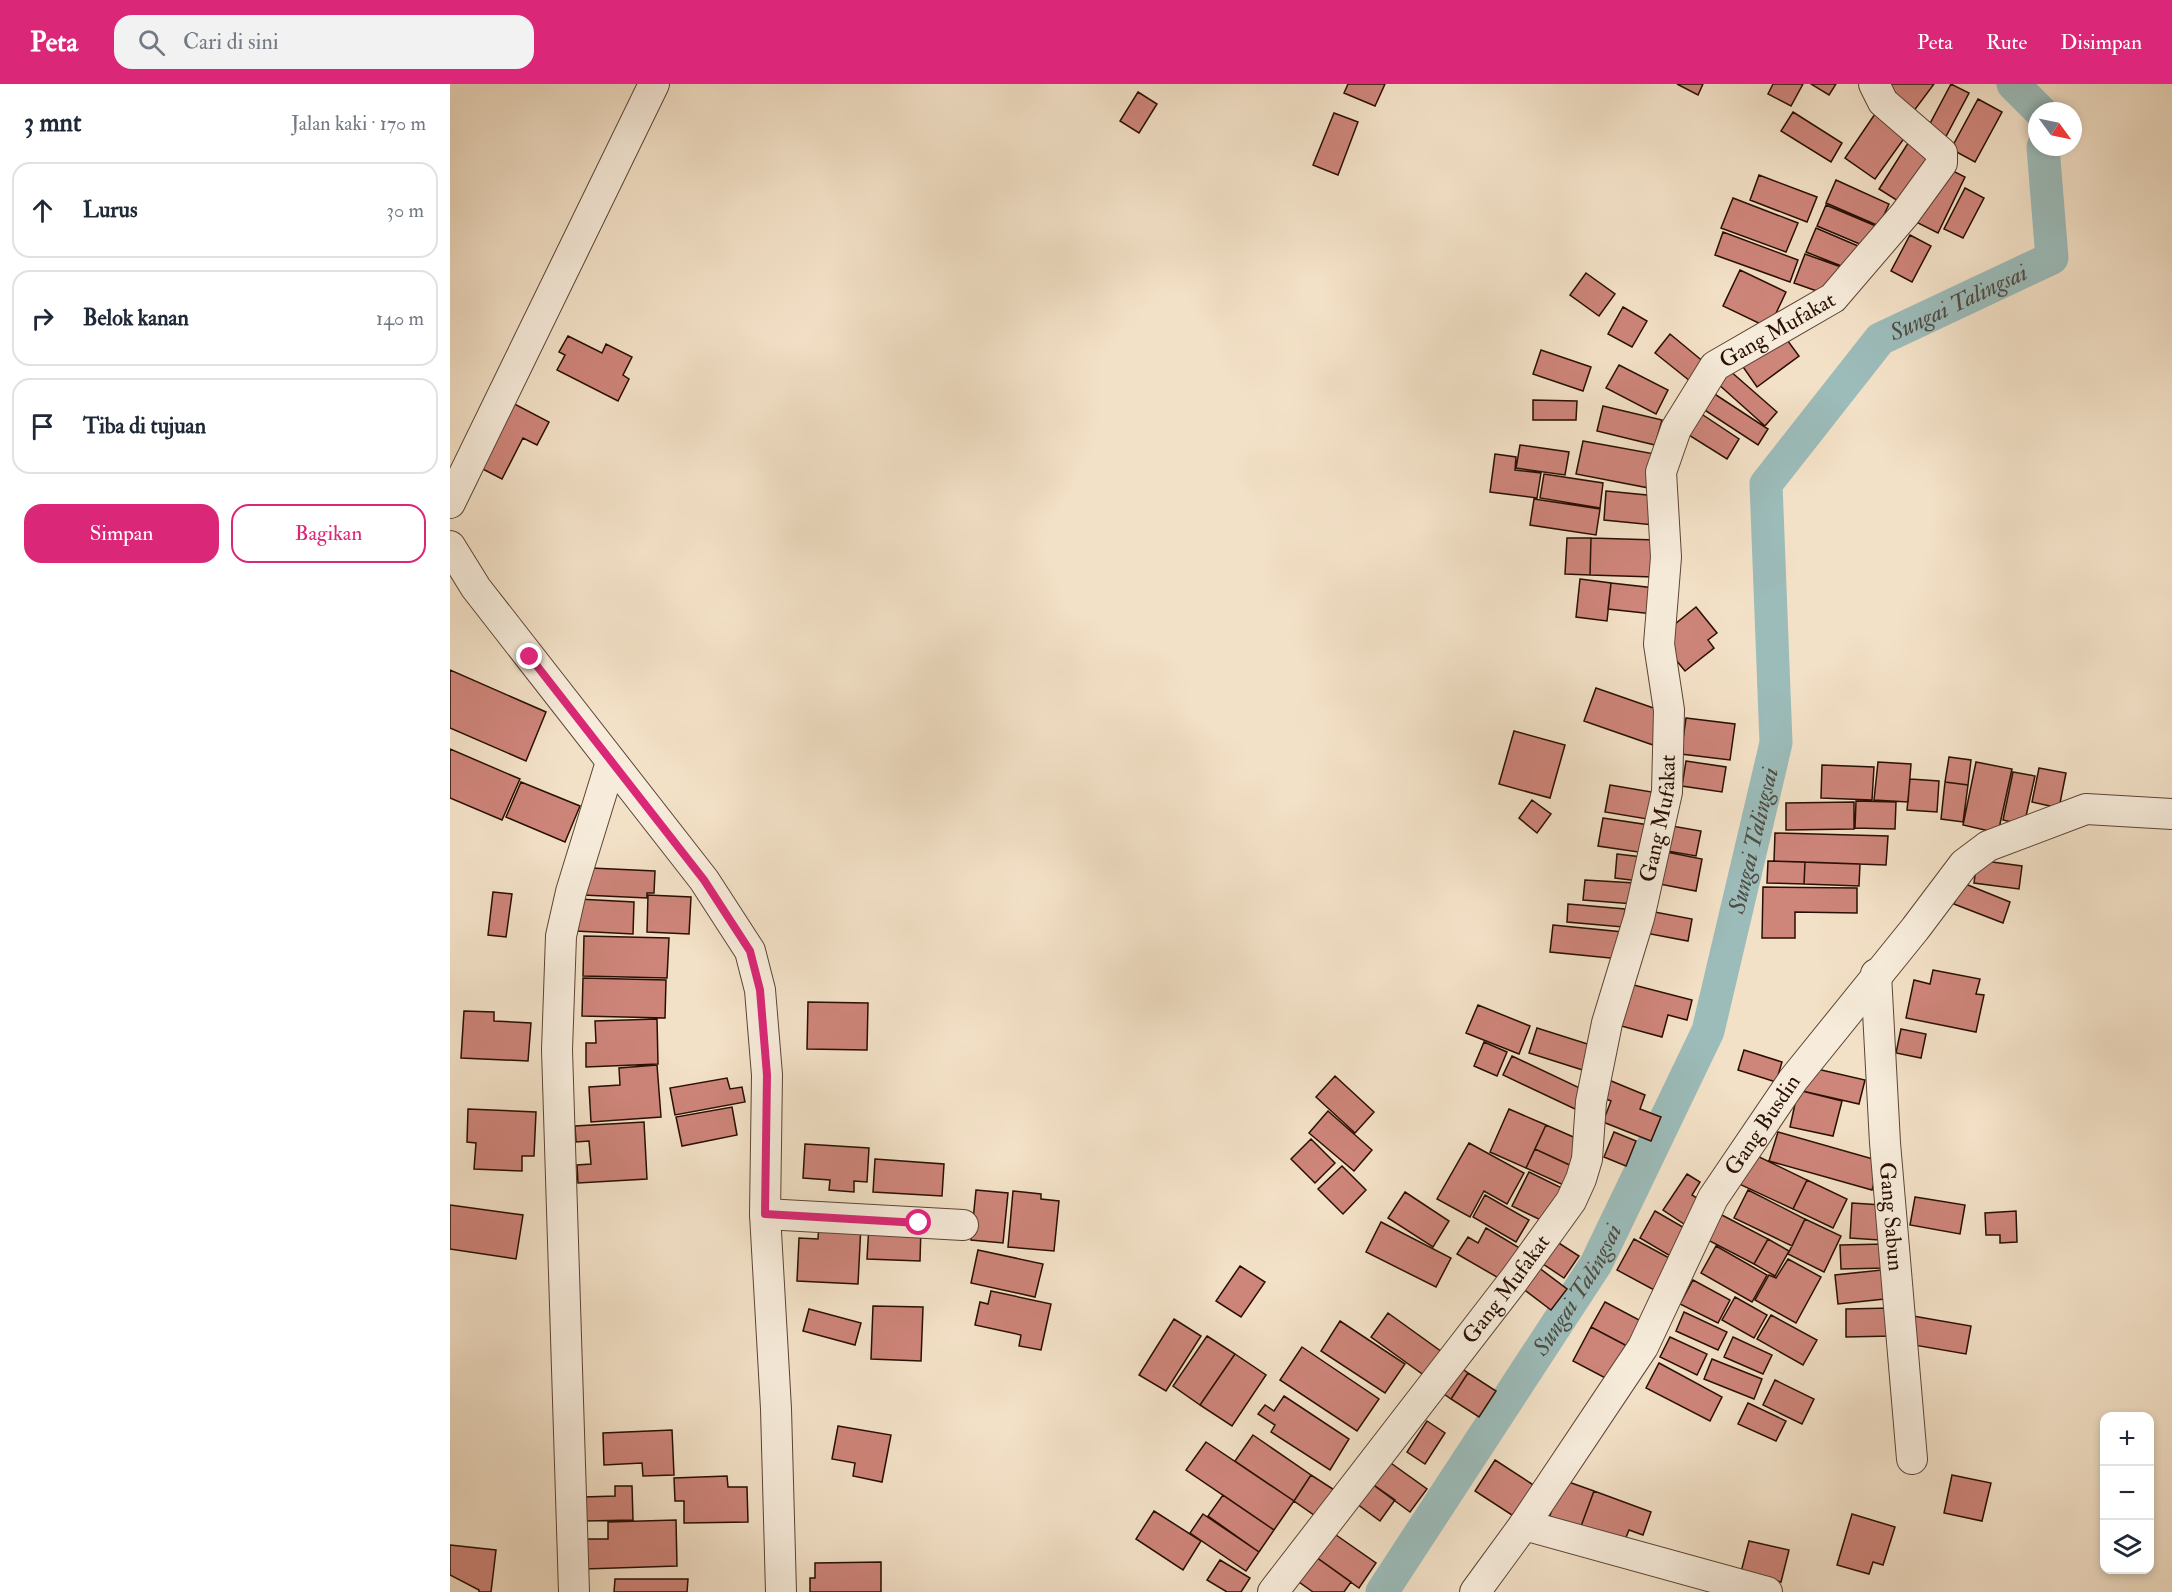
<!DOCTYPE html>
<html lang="id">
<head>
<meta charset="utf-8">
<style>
	:root { --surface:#fff; --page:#f2f2f3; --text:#1f2937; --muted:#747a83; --line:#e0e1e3; --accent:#db2777 }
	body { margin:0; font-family:"IM FELL Double Pica",serif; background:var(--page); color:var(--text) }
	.controls { position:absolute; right:18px; bottom:18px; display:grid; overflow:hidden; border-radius:12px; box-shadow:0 3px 9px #0003 }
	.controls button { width:54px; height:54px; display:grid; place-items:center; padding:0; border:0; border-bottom:2px solid var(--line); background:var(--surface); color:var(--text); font:30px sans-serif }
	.compass { position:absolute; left:1578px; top:18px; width:54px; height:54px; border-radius:50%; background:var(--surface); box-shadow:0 3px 9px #0003; rotate:123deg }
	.stop { position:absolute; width:18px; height:18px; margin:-14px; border:4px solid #db2777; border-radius:50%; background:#fff }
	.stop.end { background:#db2777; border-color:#fff; box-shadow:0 2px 6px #0008 }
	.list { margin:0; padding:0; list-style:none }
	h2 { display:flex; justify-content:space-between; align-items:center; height:78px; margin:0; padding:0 24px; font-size:26px }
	h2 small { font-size:20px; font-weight:400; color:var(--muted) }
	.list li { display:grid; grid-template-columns:39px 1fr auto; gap:18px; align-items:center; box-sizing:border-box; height:96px; margin:0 12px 12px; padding:0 12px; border:2px solid var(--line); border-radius:18px }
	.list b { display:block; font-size:22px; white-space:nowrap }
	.list em { font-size:20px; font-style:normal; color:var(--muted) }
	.actions { display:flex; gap:12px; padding:18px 24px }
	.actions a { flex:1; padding:14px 0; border:2px solid var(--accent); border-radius:18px; text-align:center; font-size:21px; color:var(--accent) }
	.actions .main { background:var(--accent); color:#fff }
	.icon { flex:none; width:33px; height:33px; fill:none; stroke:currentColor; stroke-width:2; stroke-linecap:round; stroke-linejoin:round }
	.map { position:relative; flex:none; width:1722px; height:1508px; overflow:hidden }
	header { display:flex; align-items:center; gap:36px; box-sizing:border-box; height:84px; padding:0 30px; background:var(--accent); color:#fff }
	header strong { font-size:28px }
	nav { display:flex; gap:33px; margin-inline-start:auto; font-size:21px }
	.search { width:420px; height:54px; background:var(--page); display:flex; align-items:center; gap:15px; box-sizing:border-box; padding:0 21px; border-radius:18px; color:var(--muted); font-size:22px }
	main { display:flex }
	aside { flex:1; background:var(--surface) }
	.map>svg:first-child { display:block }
</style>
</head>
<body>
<header>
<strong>Peta</strong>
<div class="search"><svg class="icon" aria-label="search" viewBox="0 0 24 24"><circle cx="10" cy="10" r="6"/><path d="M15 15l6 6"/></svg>Cari di sini</div>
<nav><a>Peta</a><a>Rute</a><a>Disimpan</a></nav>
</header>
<main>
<aside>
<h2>3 mnt<small>Jalan kaki · 170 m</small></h2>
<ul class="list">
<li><svg class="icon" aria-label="ahead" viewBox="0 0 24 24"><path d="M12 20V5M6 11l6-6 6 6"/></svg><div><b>Lurus</b></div><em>30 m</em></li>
<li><svg class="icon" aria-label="right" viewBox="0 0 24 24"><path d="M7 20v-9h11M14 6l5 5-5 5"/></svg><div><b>Belok kanan</b></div><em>140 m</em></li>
<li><svg class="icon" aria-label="arrive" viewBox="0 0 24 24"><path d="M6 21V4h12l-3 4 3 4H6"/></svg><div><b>Tiba di tujuan</b></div></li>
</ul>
<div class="actions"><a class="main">Simpan</a><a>Bagikan</a></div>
</aside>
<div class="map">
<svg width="1722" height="1508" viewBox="0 0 1722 1508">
	<rect width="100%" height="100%" fill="#f3e1c7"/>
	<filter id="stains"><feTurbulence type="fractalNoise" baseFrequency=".00333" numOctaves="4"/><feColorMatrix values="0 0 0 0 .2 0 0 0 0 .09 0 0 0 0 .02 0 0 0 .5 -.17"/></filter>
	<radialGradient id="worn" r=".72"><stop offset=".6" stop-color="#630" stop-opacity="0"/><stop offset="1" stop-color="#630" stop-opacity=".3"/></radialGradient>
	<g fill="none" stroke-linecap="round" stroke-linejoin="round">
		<g stroke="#9cbcba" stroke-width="33">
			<path d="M1563 0 1590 27"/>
			<path id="s1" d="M932 1508 1146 1180 1258 947 1326 659 1316 400 1430 255 1602 174 1593 63"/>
		</g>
	</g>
	<path fill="#ce857a" stroke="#290f03" stroke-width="1.5" d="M898 0H935L925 22 894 9Z
		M1227 0H1253L1248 11Z
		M1323 0H1353L1341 22 1318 10Z
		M1361 0H1386L1379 11Z
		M1438 0H1484L1460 32Z
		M1501 0 1519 9 1493 58 1475 49Z
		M688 8 707 20 689 49 670 37Z
		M1528 15 1552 28 1525 78 1501 65Z
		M1427 27 1458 49 1425 95 1395 74Z
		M1343 28 1392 59 1381 78 1331 47Z
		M884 29 908 38 888 91 863 81Z
		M1460 56 1487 73 1456 122 1429 105Z
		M1491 81 1515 93 1488 149 1464 137Z
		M1309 91 1367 113 1357 138 1300 116Z
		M1386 96 1439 120 1429 142 1376 119Z
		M1515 104 1534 114 1513 154 1494 145Z
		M1283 114 1348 139 1336 168 1271 144Z
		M1376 121 1433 145 1424 166 1367 142Z
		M1366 144 1408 162 1399 185 1356 168Z
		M1273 148 1348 176 1340 198 1265 171Z
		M1460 151 1481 162 1462 198 1441 187Z
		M1355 170 1394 184 1384 213 1344 199Z
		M1290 186 1336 208 1319 244 1273 222Z
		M1136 189 1165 210 1149 232 1120 211Z
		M1173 223 1197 237 1182 263 1158 250Z
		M1332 249 1349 272 1307 303 1291 280Z
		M1220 250 1255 279 1240 297 1205 269Z
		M118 252 152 269 156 260 182 273 173 291 179 295 168 317 107 286 115 271 109 268Z
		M1091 266 1141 283 1133 307 1083 290Z
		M1169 281 1218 306 1206 330 1156 304Z
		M1279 286 1327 328 1315 342 1267 299Z
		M1260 307 1318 345 1308 361 1250 323Z
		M53 314 99 338 87 361 73 354 52 395 19 378Z
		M1083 316 1127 317 1126 336H1083Z
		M1153 322 1212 336 1205 361 1147 347Z
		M1247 327 1289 355 1277 375 1234 348Z
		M1133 357 1205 370 1199 404 1126 390Z
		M1070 361 1119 368 1115 391 1066 384Z
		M1045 370 1066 373 1065 386 1091 389 1087 414 1040 408Z
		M1094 390 1153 399 1150 424 1090 414Z
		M1156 407 1207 412 1204 441 1154 436Z
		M1084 415 1150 425 1146 451 1080 441Z
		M1117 454H1141L1140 491 1115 490Z
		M1141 454 1206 456 1204 493 1140 491Z
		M1130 495 1161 499 1157 537 1126 533Z
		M1161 499 1205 504 1203 530 1158 525Z
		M1246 523 1267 549 1258 556 1264 564 1235 587 1212 559 1214 549Z
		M0 586 96 628 76 677 0 644Z
		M1146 604 1215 628 1203 661 1134 637Z
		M1236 634 1285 640 1280 676 1231 670Z
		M1064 647 1115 661 1100 714 1049 700Z
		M0 665 70 695 52 736 0 714Z
		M1499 673 1521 676 1518 701 1495 698Z
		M1236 677 1276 683 1272 708 1232 702Z
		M1428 678 1461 680 1458 718 1424 716Z
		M1526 678 1562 685 1548 749 1513 741Z
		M1372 681 1424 683 1422 716 1371 714Z
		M1589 684 1616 689 1609 724 1582 718Z
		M1563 688 1585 692 1574 741 1553 736Z
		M1460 695 1489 697 1487 728 1457 726Z
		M71 698 130 722 115 758 56 733Z
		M1495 698 1518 701 1513 738 1491 735Z
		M1160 701 1202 708 1197 735 1155 728Z
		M1082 716 1101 730 1087 749 1069 734Z
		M1406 717 1446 718 1445 745 1405 744Z
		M1404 718V745L1336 746V719Z
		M1153 734 1199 741 1195 769 1148 762Z
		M1210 740 1251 747 1246 772 1206 765Z
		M1325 749 1438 752 1436 781 1324 777Z
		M1206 766 1252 775 1246 807 1199 798Z
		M1167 770 1192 773 1189 797 1165 794Z
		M1527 776 1572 782 1569 805 1524 799Z
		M1318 777 1355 778 1354 800 1317 799Z
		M1355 778 1410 780 1409 802 1354 800Z
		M141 784 205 787 204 809H197V814L133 811Z
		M1135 796 1185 799 1184 820 1133 816Z
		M1513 799 1560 818 1553 839 1504 820Z
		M1313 803 1407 804V829L1345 828V854H1312Z
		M43 808 62 810 56 853 38 851Z
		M198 811 241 813 239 850 197 848Z
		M128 815 184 818 183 850 126 847Z
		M1118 820 1175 825 1173 843 1117 838Z
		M1194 826 1242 835 1238 857 1190 848Z
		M1103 841 1173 848 1170 875 1100 868Z
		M134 852 219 854 217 894 133 892Z
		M1483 886 1530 895 1526 910 1534 911 1526 948 1456 934 1464 896 1480 900Z
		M133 894 216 896 215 934 132 932Z
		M1176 899 1242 916 1237 936 1218 931 1212 953 1164 940Z
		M358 918 418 919 417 966 357 965Z
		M1028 921 1080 942 1069 970 1016 949Z
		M14 927 44 928V937L81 939 78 977 11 974Z
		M207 935 208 980 136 983V959H146L145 937Z
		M1087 944 1147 963 1139 988 1079 969Z
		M1451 945 1476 950 1471 974 1446 969Z
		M1034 958 1057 968 1047 992 1024 982Z
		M1294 966 1332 978 1326 998 1288 986Z
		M1062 972 1134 1006 1125 1025 1053 991Z
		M207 981 211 1033 141 1038 139 1003 170 1001 169 984Z
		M1354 982 1415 996 1409 1020 1348 1006Z
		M885 992 924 1028 905 1049 866 1013Z
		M277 994 280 1005 292 1003 295 1018 225 1031 220 1004Z
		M1154 994 1195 1011 1190 1025 1211 1033 1201 1057 1153 1038 1161 1017 1147 1011Z
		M1348 1006 1392 1017 1383 1052 1340 1043Z
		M282 1023 287 1051 232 1062 226 1033Z
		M18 1025 86 1028 84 1072H72V1087L24 1085 26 1059 17 1058Z
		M1059 1025 1096 1041 1076 1084 1040 1068Z
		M878 1027 922 1066 904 1087 859 1049Z
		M194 1038 197 1095 128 1099 127 1081 141 1080 139 1057 126 1058 125 1042Z
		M1096 1041 1137 1059 1126 1084 1085 1065Z
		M1164 1048 1186 1057 1176 1082 1154 1073Z
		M1328 1048 1430 1077 1422 1106 1319 1077Z
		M861 1055 885 1079 865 1099 841 1075Z
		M1019 1059 1074 1089 1057 1120 1034 1107 1020 1133 987 1115Z
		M355 1060 419 1064 417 1098 404 1097V1108L379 1106 380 1096 353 1094Z
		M1085 1065 1126 1084 1118 1103 1076 1084Z
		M1301 1069 1357 1096 1343 1125 1287 1099Z
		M425 1075 494 1080 492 1112 423 1108Z
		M892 1082 916 1106 893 1130 868 1105Z
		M1079 1088 1116 1106 1099 1140 1062 1122Z
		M1237 1090 1250 1098 1242 1111 1256 1120 1240 1144 1213 1126Z
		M1357 1096 1397 1115 1383 1144 1343 1125Z
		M526 1106 558 1109 553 1159 521 1156Z
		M1298 1106 1355 1135 1342 1162 1284 1134Z
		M563 1107 591 1110V1115L609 1117 604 1167 558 1163Z
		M955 1108 999 1137 983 1163 938 1134Z
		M1035 1111 1079 1136 1066 1158 1023 1133Z
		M1465 1113 1515 1121 1510 1150 1460 1141Z
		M1402 1119 1432 1121 1429 1156 1400 1154Z
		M0 1121 73 1131 66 1175 0 1165Z
		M1205 1127 1238 1146 1222 1173 1190 1154Z
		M1566 1127 1567 1158 1550 1159V1151H1536L1535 1129Z
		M1268 1129 1318 1155 1304 1180 1254 1154Z
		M1355 1135 1391 1152 1374 1188 1338 1170Z
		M931 1138 1001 1174 986 1203 916 1168Z
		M369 1139 411 1141 408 1200 347 1197 349 1154 368 1155Z
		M419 1140 471 1143 470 1177 417 1175Z
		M1036 1144 1078 1169 1059 1200 1007 1170 1018 1153 1028 1159Z
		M1101 1154 1129 1172 1114 1194 1087 1176Z
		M1184 1155 1223 1176 1206 1207 1167 1186Z
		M1318 1155 1339 1167 1325 1192 1304 1180Z
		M1435 1160V1184L1391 1185 1390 1161Z
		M1266 1162 1317 1191 1302 1218 1251 1189Z
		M528 1166 593 1180 585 1213 521 1199Z
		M1338 1175 1371 1193 1346 1239 1305 1216 1319 1191 1326 1194Z
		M1084 1180 1117 1205 1101 1226 1068 1201Z
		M790 1182 815 1198 791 1233 766 1217Z
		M1441 1185 1444 1214 1388 1220 1385 1191Z
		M1243 1196 1280 1216 1268 1239 1230 1220Z
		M541 1207 601 1220 591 1266 569 1262 571 1251 525 1241 530 1218 538 1220Z
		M1285 1213 1317 1231 1304 1254 1272 1236Z
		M1155 1218 1193 1238 1179 1263 1141 1243Z
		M423 1222 473 1223 471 1277 421 1275Z
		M1442 1224V1252L1396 1253V1225Z
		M359 1225 411 1239 405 1261 353 1247Z
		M1234 1228 1277 1248 1268 1266 1226 1247Z
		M938 1229 992 1268 975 1292 921 1253Z
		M1321 1231 1367 1256 1353 1281 1307 1255Z
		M1463 1232 1521 1242 1516 1270 1458 1260Z
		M724 1235 751 1252 716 1307 689 1291Z
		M890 1237 955 1280 935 1309 871 1267Z
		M1141 1243 1179 1263 1161 1297 1123 1277Z
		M757 1252 785 1270 750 1321 723 1302Z
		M1220 1253 1257 1270 1247 1291 1210 1273Z
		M1283 1253 1322 1271 1313 1290 1274 1273Z
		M852 1263 929 1315 907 1347 830 1296Z
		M785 1270 816 1291 782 1342 750 1321Z
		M1262 1275 1312 1295 1304 1315 1254 1295Z
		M1001 1277 1018 1289 1001 1315 984 1303Z
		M1209 1279 1272 1313 1260 1337 1196 1304Z
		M1018 1289 1046 1307 1029 1333 1001 1315Z
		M1325 1296 1364 1315 1352 1340 1313 1321Z
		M834 1312 899 1355 880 1386 821 1348 825 1341 808 1330 815 1321 824 1327Z
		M1298 1319 1336 1337 1326 1357 1288 1340Z
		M977 1337 995 1349 975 1380 957 1368Z
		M388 1342 441 1351 432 1398 403 1392 405 1379 382 1375Z
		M222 1346 224 1391 193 1392 192 1379 154 1381 153 1349Z
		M803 1351 861 1391 844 1417 785 1377Z
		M756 1358 844 1417 824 1446 736 1386Z
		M931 1372 977 1405 960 1428 914 1394Z
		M1045 1376 1088 1404 1068 1435 1025 1407Z
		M861 1391 889 1409 871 1436 844 1417Z
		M1502 1391 1541 1399 1532 1437 1494 1429Z
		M277 1392 278 1403H297L298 1438 234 1439V1417H225L224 1394Z
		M914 1394 945 1416 930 1437 899 1414Z
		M1113 1396 1144 1407 1130 1445 1099 1434Z
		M165 1402H182L183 1436 135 1437 134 1413 165 1412Z
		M1144 1407 1201 1428 1193 1451 1179 1446 1173 1461 1130 1445Z
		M773 1411 824 1446 809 1468 758 1432Z
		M704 1427 751 1457 733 1486 686 1455Z
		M753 1430 809 1468 796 1487 740 1449Z
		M1402 1430 1445 1443 1433 1481 1423 1478 1419 1490 1387 1481Z
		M226 1436 227 1482 134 1485 133 1455H158V1438Z
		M876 1444 926 1479 909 1504 859 1468Z
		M1299 1457 1339 1466 1331 1498 1291 1488Z
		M0 1461 46 1466 41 1508H29V1506L0 1491Z
		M859 1468 901 1498 894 1508H863L842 1493Z
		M770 1476 800 1494 791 1508H777L757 1496Z
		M431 1478V1508H360V1494H365V1479Z
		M165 1495H238L237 1508H164Z"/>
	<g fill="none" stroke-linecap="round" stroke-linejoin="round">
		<g stroke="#5c4434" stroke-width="32">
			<g id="minor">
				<path d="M0 419 204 0"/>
				<path d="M0 462 26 504 254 796 300 867 310 906 317 991 315 1130 326 1325 331 1508"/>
				<path id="s2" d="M1426 890 1435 1059 1462 1375"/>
				<path d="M315 1130 513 1141"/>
				<path d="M1074 1441 1317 1508"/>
				<path d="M124 1508 107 966 111 852 121 808 161 678"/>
				<path id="s3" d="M823 1508 1064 1196 1121 1117 1131 1095 1137 1075 1141 1018 1157 939 1189 834 1217 708 1219 626 1209 560 1216 473 1211 388 1226 345 1265 282 1383 214 1455 130 1492 79V69L1433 18 1424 0"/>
				<path id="s4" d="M1025 1508 1074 1441 1193 1263 1263 1114 1343 996 1465 845 1514 780 1538 762 1636 725 1722 730"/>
			</g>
		</g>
		<use href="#minor" stroke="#f7ecdb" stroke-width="30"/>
	</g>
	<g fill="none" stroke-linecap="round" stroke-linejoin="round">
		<path stroke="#db2777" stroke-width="8" d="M80 573 254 796 300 867 310 906 317 991 315 1130 469 1139"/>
	</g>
	<g text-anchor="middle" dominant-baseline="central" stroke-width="4.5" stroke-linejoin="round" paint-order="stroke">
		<g font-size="22" fill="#290f03" stroke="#f7ecdb">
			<text stroke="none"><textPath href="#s3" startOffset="1426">Gang Mufakat</textPath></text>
			<text stroke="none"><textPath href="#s3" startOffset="886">Gang Mufakat</textPath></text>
			<text stroke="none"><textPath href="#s4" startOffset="550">Gang Busdin</textPath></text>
			<text stroke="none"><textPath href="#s2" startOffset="243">Gang Sabun</textPath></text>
			<text stroke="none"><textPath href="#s3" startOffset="382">Gang Mufakat</textPath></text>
		</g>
		<g font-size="24" font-style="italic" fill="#514c43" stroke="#f7ecdb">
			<text stroke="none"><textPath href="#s1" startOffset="1476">Sungai Talingsai</textPath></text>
			<text stroke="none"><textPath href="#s1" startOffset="846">Sungai Talingsai</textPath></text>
			<text stroke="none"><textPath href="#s1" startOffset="360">Sungai Talingsai</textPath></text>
		</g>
	</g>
	<rect width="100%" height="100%" filter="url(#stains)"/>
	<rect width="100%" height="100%" fill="url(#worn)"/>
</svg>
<div class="controls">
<button>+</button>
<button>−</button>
<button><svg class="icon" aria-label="layers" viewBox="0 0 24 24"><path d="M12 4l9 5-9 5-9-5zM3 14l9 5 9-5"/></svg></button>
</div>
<svg class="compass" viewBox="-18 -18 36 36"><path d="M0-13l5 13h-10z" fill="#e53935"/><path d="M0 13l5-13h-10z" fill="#747a83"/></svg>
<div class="stop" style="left:469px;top:1139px"></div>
<div class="stop end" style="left:80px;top:573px"></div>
</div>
</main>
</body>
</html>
